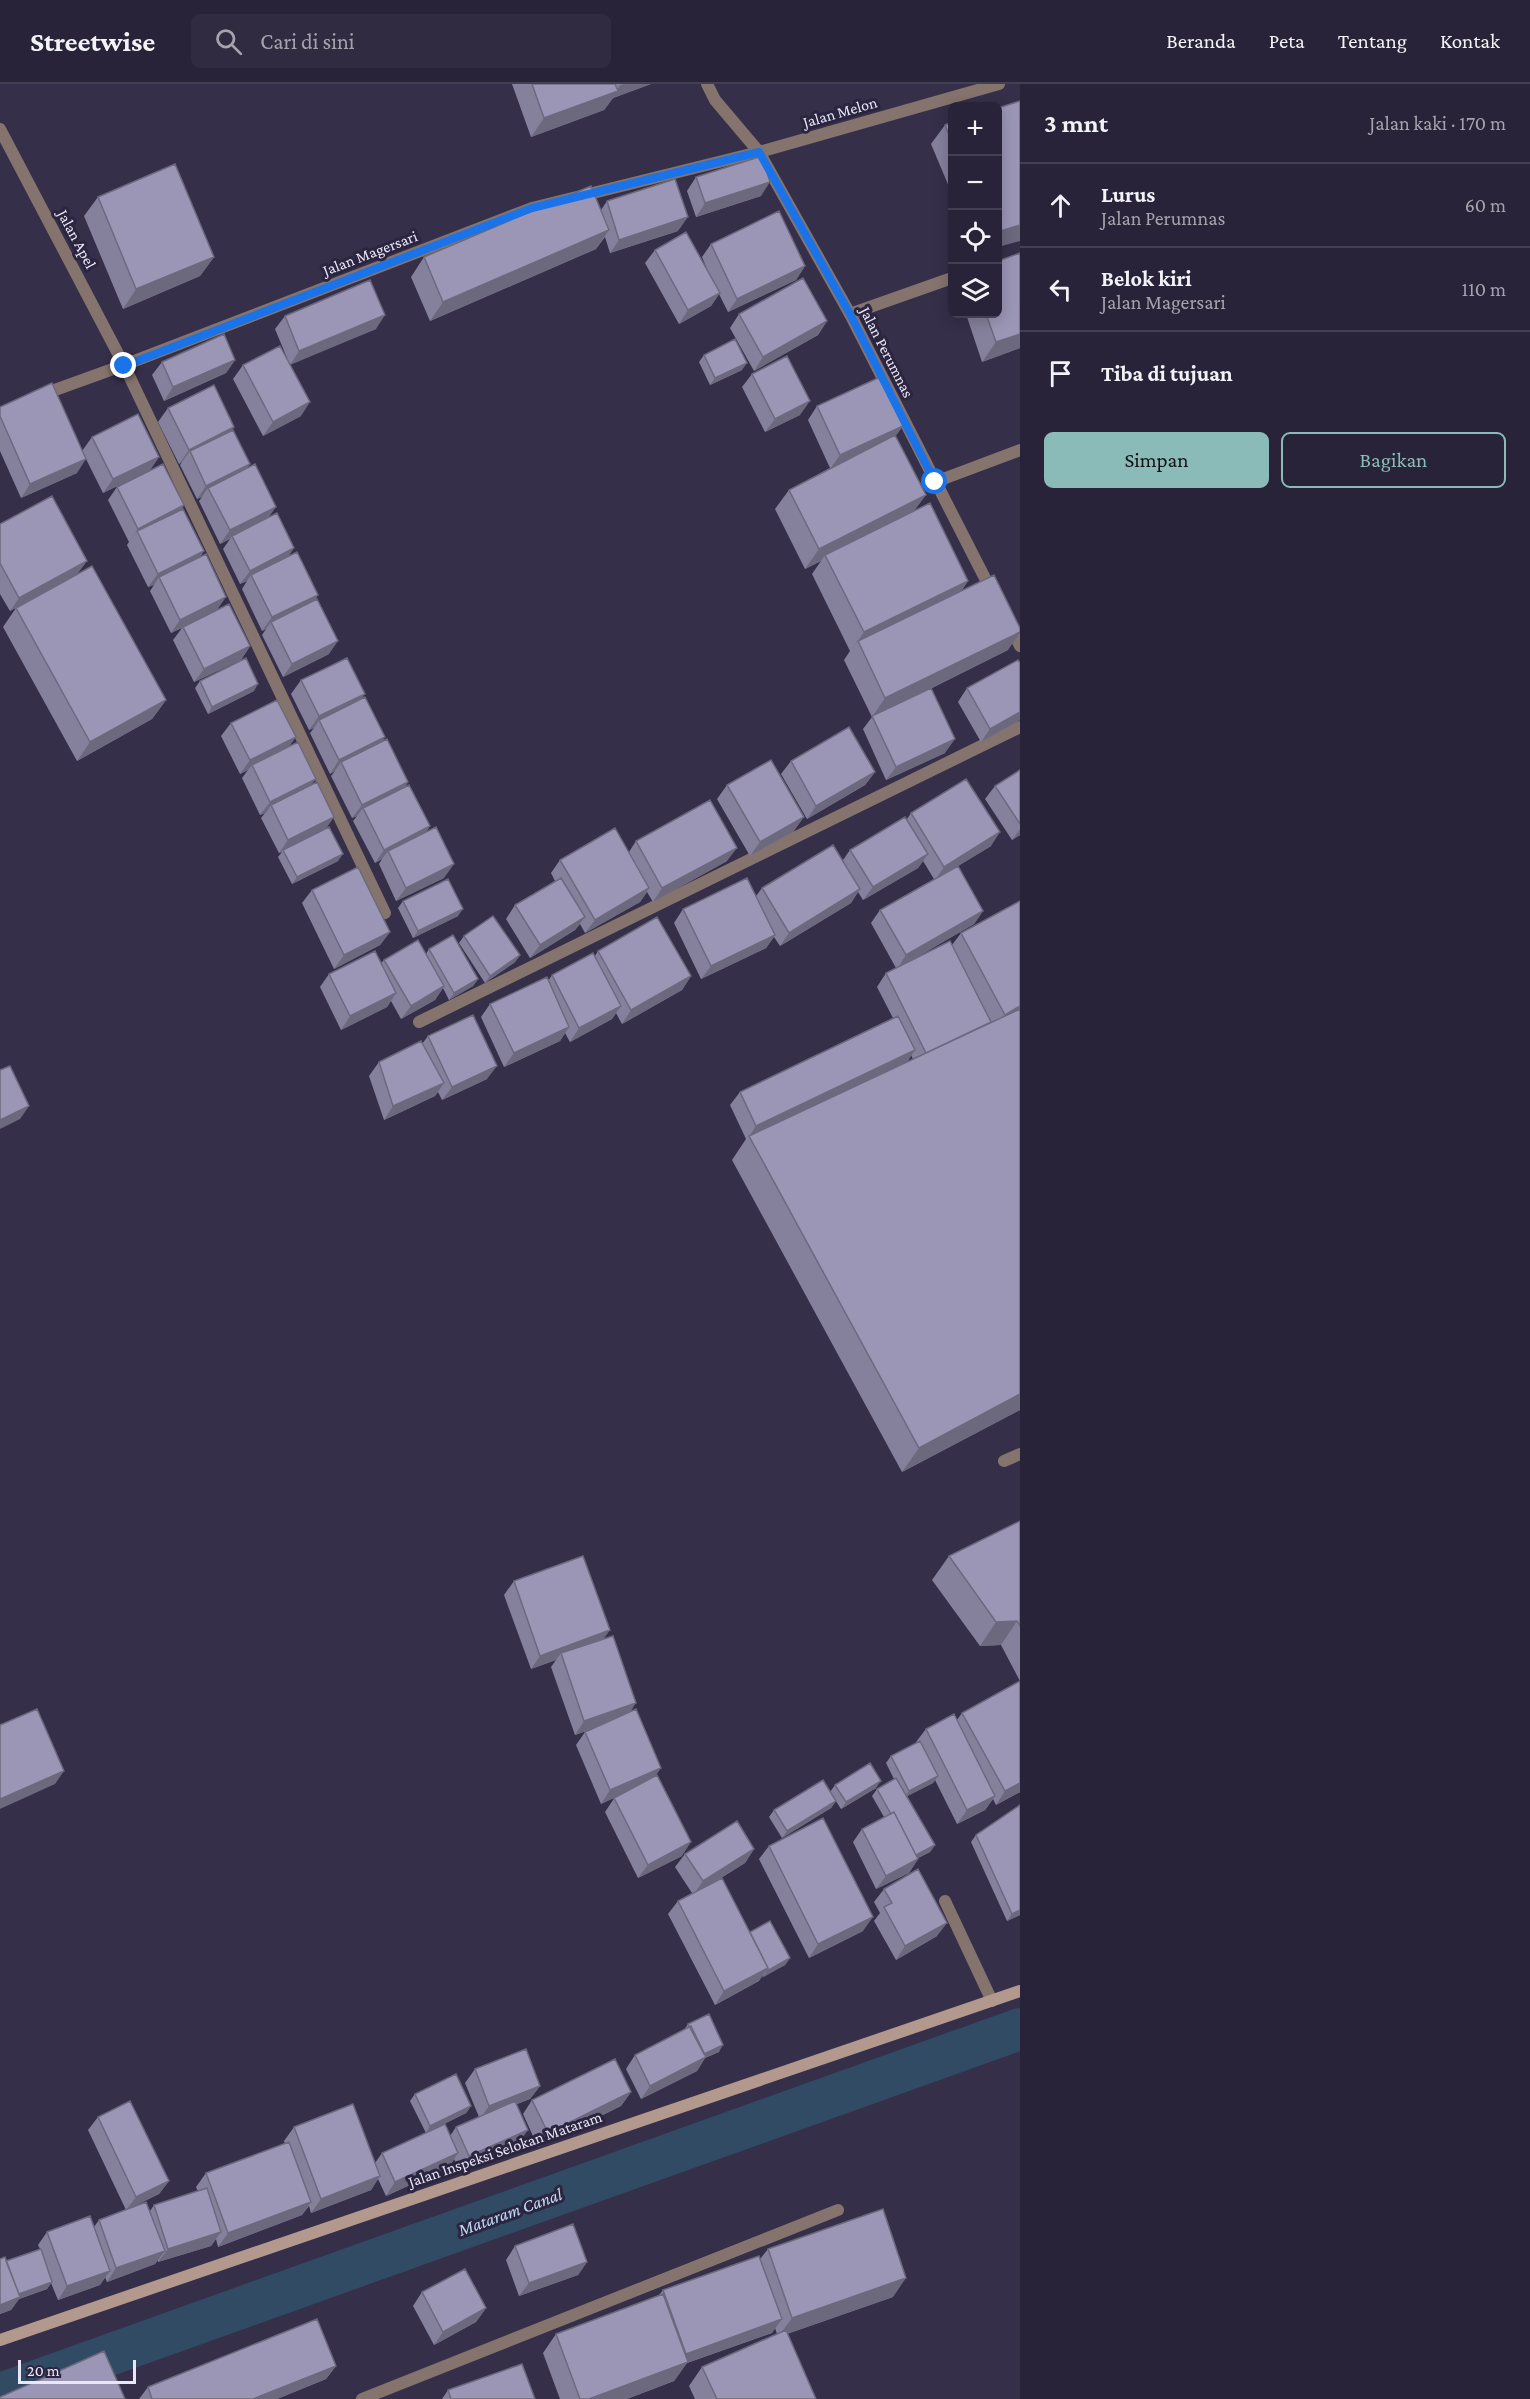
<!DOCTYPE html>
<html lang="id">
<head>
<meta charset="utf-8">
<style>
	:root { --surface:#282338; --page:#302b40; --text:#f1f3f6; --muted:#a5a4ae; --line:#444053; --accent:#8bbbb9 }
	body { margin:0; font-family:"Crimson Pro",serif; background:var(--page); color:var(--text) }
	.controls { position:absolute; right:18px; top:18px; display:grid; overflow:hidden; border-radius:9px; box-shadow:0 3px 15px #0003 }
	.controls button { width:54px; height:54px; display:grid; place-items:center; padding:0; border:0; border-bottom:2px solid var(--line); background:var(--surface); color:var(--text); font:30px sans-serif }
	.scale { position:absolute; left:18px; bottom:15px; width:118px; box-sizing:border-box; padding-left:6px; border:3px solid #e9e6f8; border-top:0; font-size:16px; line-height:21px; white-space:nowrap; color:#e9e6f8; -webkit-text-stroke:4px #2b253f; paint-order:stroke }
	.stop { position:absolute; width:18px; height:18px; margin:-14px; border:4px solid #1a73e8; border-radius:50%; background:#fff }
	.stop.end { background:#1a73e8; border-color:#fff; box-shadow:0 2px 6px #0008 }
	.list { margin:0; padding:0; list-style:none }
	h2 { display:flex; justify-content:space-between; align-items:center; height:78px; margin:0; padding:0 24px; font-size:26px }
	h2 small { font-size:20px; font-weight:400; color:var(--muted) }
	.list li { display:grid; grid-template-columns:39px 1fr auto; gap:18px; align-items:center; box-sizing:border-box; height:84px; padding:0 24px; border-top:2px solid var(--line) }
	.list b { display:block; font-size:22px; white-space:nowrap }
	.list p { margin:0; font-size:20px; white-space:nowrap; color:var(--muted) }
	.list em { font-size:20px; font-style:normal; color:var(--muted) }
	.actions { display:flex; gap:12px; padding:18px 24px }
	.actions a { flex:1; padding:14px 0; border:2px solid var(--accent); border-radius:9px; text-align:center; font-size:21px; color:var(--accent) }
	.actions .main { background:var(--accent); color:#111 }
	.icon { flex:none; width:33px; height:33px; fill:none; stroke:currentColor; stroke-width:2; stroke-linecap:round; stroke-linejoin:round }
	.map { position:relative; flex:none; width:1020px; height:2315px; overflow:hidden }
	header { display:flex; align-items:center; gap:36px; box-sizing:border-box; height:84px; padding:0 30px; background:var(--surface); border-bottom:2px solid var(--line) }
	header strong { font-size:28px }
	nav { display:flex; gap:33px; margin-inline-start:auto; font-size:21px }
	.search { width:420px; height:54px; background:var(--page); display:flex; align-items:center; gap:15px; box-sizing:border-box; padding:0 21px; border-radius:9px; color:var(--muted); font-size:22px }
	main { display:flex }
	aside { flex:1; background:var(--surface) }
	.map>svg:first-child { display:block }
</style>
</head>
<body>
<header>
<strong>Streetwise</strong>
<div class="search"><svg class="icon" aria-label="search" viewBox="0 0 24 24"><circle cx="10" cy="10" r="6"/><path d="M15 15l6 6"/></svg>Cari di sini</div>
<nav><a>Beranda</a><a>Peta</a><a>Tentang</a><a>Kontak</a></nav>
</header>
<main>
<div class="map">
<svg width="1020" height="2315" viewBox="0 0 1020 2315">
	<rect width="100%" height="100%" fill="#352f4a"/>
	<g fill="none" stroke-linecap="round" stroke-linejoin="round">
		<path stroke="#304b63" stroke-width="42" d="M0 2310 1020 1945"/>
		<path stroke="#85746d" stroke-width="12" d="M850 230 952 194"/>
		<path stroke="#85746d" stroke-width="12" d="M0 45 124 281 385 829
			M41 311 124 281 532 124 759 68 999 0
			M935 398 1020 366
			M419 938 1020 643
			M1004 1377 1020 1370
			M945 1817 992 1917
			M362 2315 838 2126"/>
		<path stroke="#85746d" stroke-width="12" d="M707 0 715 16 759 68 850 230 992 508
			M1010 542 1020 562"/>
		<path stroke="#b2988d" stroke-width="12" d="M0 2256 1020 1907"/>
	</g>
	<path fill="#85819d" fill-rule="evenodd" d="M512 0H651L613 14 604 26 531 53Z
		M952 38V110L931 60 945 41Z
		M696 93 761 112 696 133 687 107Z
		M98 113 214 173 200 192 123 225 84 132Z
		M607 117 678 147 610 169 605 153 596 165 430 237 411 193 424 173 601 126Z
		M711 160 805 182 796 196 728 228 719 210 711 222 679 240 645 179 655 166 707 185 702 173Z
		M739 230 827 237 818 251 754 287 730 244Z
		M966 230H998L1020 264 982 278Z
		M285 232 376 245 290 280 301 332 263 352 233 295 243 281 287 274 275 245Z
		M704 271 742 286 710 301 699 278Z
		M235 276 226 289 164 317 152 291 162 278Z
		M752 290 800 331 765 348 742 303Z
		M817 322 896 353 915 426 968 497 962 506 1008 566 928 606 945 669 886 696 863 645 872 633 844 576 850 567 812 490 821 477 805 485 775 425 789 406 830 384 808 336Z
		M0 323 82 367 92 353 159 373 150 386 103 409 82 367 77 389 21 414 0 367Z
		M168 324 234 343 232 346 250 380 247 384 268 434 289 472 318 511 315 516 329 570 283 593 262 551 266 545 262 547 242 505 247 497 240 500 223 465 230 455 220 460 199 417 202 413 197 415 180 381 182 378 179 380 158 338Z
		M117 403 184 421 182 425 204 467 199 474 217 526 250 562 241 576 194 598 173 556 182 544 171 549 150 507 154 501 148 503 127 461 129 458 108 416Z
		M0 440 87 477 77 490 166 616 152 635 77 677 3 543 16 524 38 512 10 527 0 510Z
		M1020 579V636L981 658 958 618 967 604Z
		M301 596 362 615 385 653 382 658 408 698 405 703 430 742 426 748 444 794 396 817 379 780 382 775 375 779 353 737 357 732 352 734 331 692 335 687 330 690 310 649 314 644 309 646 291 610Z
		M200 597 254 607 208 630 195 604Z
		M231 639 290 661 311 701 334 733 325 745 338 777 292 800 278 773 282 768 279 769 261 734 265 729 260 731 242 694 248 686 240 690 221 652Z
		M791 677 875 688 865 701 807 735 781 690Z
		M1020 686V751L1012 756 985 715 995 702Z
		M727 701 794 747 750 772 717 715Z
		M911 729 991 762 958 782 983 827 974 840 908 878 952 861 961 849 1020 817V1326L902 1388 732 1076 746 1055 730 1021 740 1008 893 934 877 903 886 889 896 884 871 839 880 826 934 795 923 777 918 784 863 816 858 808 851 819 780 862 774 853 766 864 701 895 674 839 683 825 756 812 762 804 843 776 850 766 907 735ZM911 971 913 975 907 978Z
		M636 757 727 777 653 818 647 808 640 818 585 849 580 840 575 846 530 874 506 835 515 821 555 797 551 789 560 776 629 768Z
		M312 806 390 848 380 861 334 885 302 819Z
		M403 817 458 832 413 854 398 824Z
		M464 852 520 871 515 878 485 899 459 859Z
		M429 865 478 895 473 902 449 916 443 904 435 916 401 935 391 917 387 923 341 946 320 903 329 890 381 879 384 876 426 870Z
		M598 867 691 892 682 906 622 940 616 929 612 935 570 958 565 949 560 957 504 983 481 933 490 920 548 897 552 891 595 872Z
		M428 952 487 995 442 1016 438 1008 435 1012 384 1036 369 992 379 978 422 960Z
		M1020 1437V1597L1001 1561 980 1562 932 1496 949 1472Z
		M514 1497 603 1555 630 1628 655 1692 682 1772 638 1794 605 1728 615 1713 601 1720 576 1661 585 1648 592 1645 575 1651 551 1583 556 1576 531 1585 504 1511Z
		M962 1629 1020 1708 996 1721 993 1715 985 1726 957 1740 935 1696 933 1699 907 1712 935 1761 930 1768 918 1774V1775L909 1789 876 1805 853 1758 862 1745 884 1733 872 1712 877 1705 894 1695 886 1679 891 1672 917 1659 916 1658 926 1645 957 1636Z
		M835 1701 876 1704 841 1725 830 1708Z
		M836 1717 831 1724 782 1754 769 1733 774 1726Z
		M1020 1721V1831L1007 1837 971 1758 976 1751Z
		M769 1762 863 1847 809 1874 759 1775Z
		M754 1765 745 1779 713 1799 750 1848 790 1874 785 1881 761 1893 759 1897 715 1921 668 1830 678 1817 692 1809 675 1783 685 1770Z
		M884 1805 937 1852 896 1876 874 1837 880 1829 874 1818Z
		M688 1940 719 1968 705 1974 697 1987 641 2015 626 1985 635 1971 684 1946Z
		M475 1985 540 2002 530 2015 517 2020 518 2060 459 2086 454 2075 449 2083 386 2112 378 2095 371 2106 311 2129 309 2122 302 2131 218 2163 216 2155 211 2162 158 2178V2176L155 2180 107 2198 105 2193 100 2201 58 2216 51 2199 47 2205 19 2215 11 2226 0 2230V2175L6 2177 40 2165 38 2161 47 2148 94 2143 99 2136 126 2126 88 2046 98 2033 169 2097 159 2110 130 2124 150 2127 154 2121 198 2107 196 2103 206 2089 285 2060 284 2057 294 2043 375 2079 382 2069 450 2052 456 2043 479 2033 465 1999Z
		M631 2008 621 2022 538 2063 523 2030 532 2016Z
		M415 2010 471 2022 466 2029 426 2049 410 2017Z
		M515 2162 587 2178 578 2191 519 2212 506 2176Z
		M768 2165 893 2213 787 2250 816 2315H695L689 2302 702 2283 777 2250 775 2244 772 2249 687 2279 674 2297 627 2315H560L543 2269 556 2250 659 2211 663 2206 760 2175Z
		M422 2208 486 2224 476 2238 434 2261 413 2222Z
		M336 2282 326 2295 277 2315H139L148 2303Z
		M448 2306 535 2315H442Z"/>
	<path fill="#6c697f" d="M624 0H651L613 14 604 26 531 53 544 34 616 8 620 1Z
		M770 98 761 112 696 133 705 119Z
		M688 133 678 147 610 169 619 156Z
		M1020 141V157L998 163V148Z
		M609 146 596 165 430 237 443 218Z
		M214 173 200 192 123 225 136 205Z
		M805 182 796 196 728 228 737 215Z
		M720 209 711 222 679 240 688 226Z
		M385 231 376 245 290 281 299 267Z
		M827 237 818 251 754 287 763 273Z
		M1020 250V264L982 278 996 258Z
		M235 276 226 289 164 317 173 303Z
		M747 279 742 286 710 301 715 294Z
		M810 317 800 331 765 348 775 335Z
		M310 318 301 332 263 352 273 338Z
		M903 342 893 356 830 385 840 371Z
		M234 343 225 357 190 367 182 378 179 380 189 366Z
		M159 373 150 386 103 409 113 395Z
		M86 375 77 389 21 414 30 400Z
		M250 380 240 394 208 404 202 413 197 415 206 402Z
		M926 411 912 430 825 471 821 477 805 485 819 465Z
		M184 421 175 435 137 447 129 458 138 445Z
		M276 423 266 437 232 452 230 455 220 460 230 446Z
		M294 464 285 478 251 491 247 497 240 500 250 487Z
		M204 467 194 480 159 493 154 501 148 503 158 490Z
		M87 477 77 490 10 527 19 514Z
		M968 497 955 516 858 557 850 568 864 548Z
		M318 511 309 524 271 538 266 545 262 547 272 533Z
		M226 513 217 526 171 549 180 536Z
		M1020 548V549L1008 566 872 633 885 614Z
		M338 557 329 570 283 593 292 580Z
		M250 562 241 576 194 598 204 585Z
		M258 600 254 607 208 630 212 623Z
		M365 610 356 623 319 636 314 644 309 646 319 632Z
		M166 616 152 635 77 677 90 658Z
		M1020 628V636L981 658 990 645Z
		M296 653 286 667 252 681 248 686 240 690 250 676Z
		M385 653 376 667 341 678 335 687 330 690 339 676Z
		M955 655 945 669 886 696 896 683Z
		M875 688 865 701 807 735 816 722Z
		M316 695 306 708 271 721 266 729 260 731 270 718Z
		M408 698 398 712 363 724 357 732 352 734 362 721Z
		M334 733 325 746 283 766 279 769 288 756Z
		M804 733 794 747 750 772 760 758Z
		M430 742 421 756 388 767 382 775 375 779 384 766Z
		M1020 745V751L1012 756Z
		M1000 748 991 762 935 796 944 783Z
		M737 764 727 777 653 818 662 804Z
		M343 770 338 777 292 800 297 793Z
		M928 770 918 784 863 816 873 803Z
		M454 780 444 794 396 817 406 804Z
		M649 804 640 818 585 849 595 836Z
		M860 805 851 819 780 862 789 849Z
		M463 825 458 832 413 854 418 847Z
		M983 827 974 840 897 885 906 871Z
		M585 833 575 846 530 874 540 861Z
		M390 848 380 861 334 885 344 871Z
		M775 851 766 864 701 895 711 882Z
		M520 871 515 878 485 899 490 892Z
		M691 892 682 906 622 940 631 926Z
		M478 895 473 902 449 916 454 909Z
		M444 902 435 916 401 935 411 922Z
		M396 909 387 923 341 946 350 932Z
		M621 922 612 935 570 958 579 944Z
		M1020 922V934L991 950 1005 931Z
		M569 943 560 957 504 983 514 969Z
		M915 966 906 980 749 1053 756 1042Z
		M497 982 487 995 442 1016 452 1003Z
		M444 999 435 1012 384 1036 393 1022Z
		M29 1022 20 1035 0 1045V1036Z
		M1020 1310V1326L902 1388 919 1364Z
		M1017 1537 1001 1561 980 1562 996 1538Z
		M610 1546 600 1560 561 1569 556 1576 531 1585 540 1572Z
		M636 1619 627 1633 575 1651 584 1637Z
		M661 1684 652 1697 601 1720 610 1706Z
		M64 1687 55 1700 0 1725V1715Z
		M938 1692 933 1699 904 1714 909 1707Z
		M881 1697 876 1704 841 1725 846 1718Z
		M1020 1699V1708L996 1721 1005 1707Z
		M995 1712 985 1726 957 1740 967 1726Z
		M836 1717 831 1724 782 1754 787 1747Z
		M691 1758 682 1772 638 1794 648 1781Z
		M935 1761 930 1768 910 1778 915 1771Z
		M754 1765 745 1779 693 1811 703 1797Z
		M918 1775 909 1789 876 1805 886 1792Z
		M1020 1826V1831L1007 1837 1012 1830Z
		M873 1833 863 1847 809 1874 818 1860Z
		M947 1839 937 1852 896 1876 905 1862Z
		M790 1874 785 1881 762 1894 767 1887Z
		M768 1884 759 1897 715 1921 724 1907Z
		M723 1961 719 1968 705 1974 697 1987 641 2015 650 2002 703 1971Z
		M540 2002 530 2015 480 2035 489 2022Z
		M631 2008 621 2022 538 2063 548 2049Z
		M471 2022 466 2029 426 2049 430 2042Z
		M528 2046 518 2060 459 2086 469 2072Z
		M458 2069 449 2083 386 2112 395 2098Z
		M380 2092 371 2106 311 2129 321 2115Z
		M169 2097 159 2110 126 2126 136 2113Z
		M311 2118 302 2131 218 2163 228 2149Z
		M221 2148 211 2162 158 2178 168 2165Z
		M165 2167 155 2180 107 2198 116 2184Z
		M587 2178 578 2191 519 2212 529 2199Z
		M110 2187 100 2201 58 2216 67 2202Z
		M906 2194 893 2213 778 2253 792 2234Z
		M52 2198 47 2205 19 2215 11 2226 0 2230V2221L17 2210Z
		M486 2224 476 2238 434 2261 443 2248Z
		M782 2235 772 2249 687 2279 674 2297 627 2315H589L686 2270Z
		M336 2282 326 2295 277 2315H253Z"/>
	<path fill="#9b96b6" stroke="#6c697f" stroke-width="1.5" d="M532 0H615L618 7 544 34Z
		M1020 17V141L998 148V24Z
		M952 38V59L945 41Z
		M762 72 770 98 705 119 696 93Z
		M175 80 214 173 136 205 98 113Z
		M675 95 688 133 619 156 607 117Z
		M591 102 609 146 443 218 424 173Z
		M779 127 805 182 737 215 711 160Z
		M686 148 720 209 688 226 655 166Z
		M1020 169V250L996 258 986 230H998V177Z
		M803 194 827 237 763 273 739 230Z
		M370 196 385 231 299 267 285 232Z
		M224 250 235 276 173 303 162 278Z
		M735 255 747 279 715 294 704 271Z
		M280 262 310 318 273 338 243 281Z
		M787 272 810 317 775 335 752 290Z
		M880 293 903 342 840 371 817 322Z
		M52 299 86 375 30 400 0 332V323Z
		M214 301 234 343 189 366 168 324Z
		M138 330 159 373 113 395 92 353Z
		M233 346 250 380 206 402 190 367Z
		M895 351 926 411 819 465 789 406Z
		M163 380 184 421 138 445 117 403Z
		M255 380 276 423 230 446 208 404Z
		M52 412 87 477 19 514 0 479V440Z
		M930 419 968 497 864 548 825 471Z
		M183 425 204 467 158 490 137 447Z
		M277 429 294 464 250 487 232 452Z
		M297 468 318 511 272 533 251 491Z
		M206 470 226 513 180 536 159 493Z
		M92 482 166 616 90 658 16 524Z
		M994 491 1020 544V548L885 614 858 557Z
		M317 515 338 557 292 580 271 538Z
		M229 520 250 562 204 585 183 543Z
		M246 574 258 600 212 623 200 597Z
		M347 574 365 610 319 632 301 596Z
		M1018 576 1020 579V628L990 645 967 604Z
		M931 604 955 655 896 683 872 632Z
		M365 613 385 653 339 676 319 636Z
		M277 616 296 653 250 676 231 639Z
		M849 643 875 688 816 722 791 677Z
		M387 655 408 698 362 721 341 678Z
		M298 658 316 695 270 718 252 681Z
		M771 676 804 733 760 758 727 701Z
		M1020 686V740L995 702Z
		M966 695 1000 748 944 783 911 729Z
		M317 698 334 733 288 756 271 721Z
		M409 701 430 742 384 766 363 724Z
		M710 716 737 764 662 804 636 757Z
		M905 733 928 770 873 803 850 766Z
		M329 743 343 770 297 793 283 766Z
		M436 743 454 780 406 804 388 767Z
		M615 744 649 804 595 836 560 776Z
		M833 761 860 805 789 849 762 804Z
		M958 782 983 827 906 871 880 826Z
		M358 783 390 848 344 871 312 806Z
		M561 794 585 833 540 861 515 821Z
		M747 794 775 851 711 882 683 825Z
		M448 795 463 825 418 847 403 817Z
		M1020 817V922L1005 931 961 849Z
		M493 832 520 871 490 892 464 852Z
		M657 833 691 892 631 926 598 867Z
		M453 851 478 895 454 909 429 865Z
		M418 856 444 902 411 922 384 876Z
		M950 857 991 938 926 969 886 889Z
		M375 867 396 909 350 932 329 890Z
		M593 869 621 922 579 944 552 891Z
		M547 893 569 943 514 969 490 920Z
		M1020 925V1310L919 1364 749 1052Z
		M473 931 497 982 452 1003 428 952Z
		M898 932 915 966 756 1042 740 1008Z
		M421 957 444 999 393 1022 379 978Z
		M10 982 29 1022 0 1036V986Z
		M1020 1437V1542L1017 1537 996 1538 949 1472Z
		M583 1472 610 1546 540 1572 514 1497Z
		M613 1552 636 1619 584 1637 561 1569Z
		M1020 1597V1699L1005 1707 962 1629Z
		M37 1625 64 1687 0 1715V1641Z
		M636 1625 661 1684 610 1706 585 1648Z
		M954 1630 995 1712 967 1726 926 1645Z
		M920 1657 938 1692 909 1707 891 1672Z
		M870 1679 881 1697 846 1718 835 1701Z
		M657 1691 691 1758 648 1781 614 1714Z
		M896 1694 935 1761 916 1771 894 1728 891 1730 877 1705Z
		M823 1696 836 1717 787 1747 774 1726Z
		M1020 1721V1826L1012 1830 976 1751Z
		M894 1728 918 1775 886 1792 862 1745Z
		M823 1734 873 1833 818 1860 769 1762Z
		M737 1737 754 1765 703 1797 685 1770Z
		M918 1785 947 1839 905 1862 884 1823 892 1819 884 1805Z
		M722 1794 768 1884 724 1907 678 1817Z
		M770 1837 790 1874 767 1887 768 1884 750 1848Z
		M709 1930 723 1961 704 1970 688 1940Z
		M691 1942 706 1973 650 2002 635 1971Z
		M526 1965 540 2002 489 2022 475 1985Z
		M615 1975 631 2008 548 2049 532 2016Z
		M456 1990 471 2022 430 2042 415 2010Z
		M130 2017 169 2097 136 2113 98 2033Z
		M515 2017 528 2046 469 2072 456 2043Z
		M353 2020 380 2092 321 2115 294 2043Z
		M445 2040 458 2069 395 2098 382 2069Z
		M289 2058 311 2118 228 2149 206 2089Z
		M207 2104 221 2148 168 2165 154 2121Z
		M146 2118 165 2167 116 2184 99 2136Z
		M883 2125 906 2194 792 2234 768 2165Z
		M90 2132 110 2187 67 2202 47 2148Z
		M573 2140 587 2178 529 2199 515 2162Z
		M41 2165 52 2198 19 2210 6 2177Z
		M759 2172 782 2235 686 2270 663 2206Z
		M5 2173 20 2213 0 2221V2175Z
		M465 2185 486 2224 443 2248 422 2208Z
		M663 2210 688 2278 589 2315H580L556 2250Z
		M317 2235 336 2282 253 2315H152L148 2303Z
		M786 2246 816 2315H717L702 2283Z
		M104 2267 125 2315H0V2313Z
		M522 2280 535 2315H451L448 2306Z"/>
	<g fill="none" stroke-linecap="round" stroke-linejoin="round">
		<path stroke="#1a73e8" stroke-width="8" d="M124 282 532 124 759 68 850 230 935 398"/>
	</g>
	<g text-anchor="middle" dominant-baseline="central" stroke-width="6" stroke-linejoin="round" paint-order="stroke">
		<g font-size="16" fill="#e9e6f8" stroke="#2b253f">
			<text transform="translate(840 28) rotate(-16)">Jalan Melon</text>
			<text transform="translate(77 155) rotate(62)">Jalan Apel</text>
			<text transform="translate(370 169) rotate(-21)">Jalan Magersari</text>
			<text transform="translate(887 268) rotate(63)">Jalan Perumnas</text>
			<text transform="translate(505 2065) rotate(-19)">Jalan Inspeksi Selokan Mataram</text>
		</g>
		<g font-size="18" font-style="italic" fill="#bedbf7" stroke="#2b253f">
			<text transform="translate(510 2128) rotate(-20)">Mataram Canal</text>
		</g>
	</g>
</svg>
<div class="controls">
<button>+</button>
<button>−</button>
<button><svg class="icon" aria-label="locate" viewBox="0 0 24 24"><circle cx="12" cy="12" r="6"/><path d="M12 2v4M12 18v4M2 12h4M18 12h4"/></svg></button>
<button><svg class="icon" aria-label="layers" viewBox="0 0 24 24"><path d="M12 4l9 5-9 5-9-5zM3 14l9 5 9-5"/></svg></button>
</div>
<div class="scale">20 m</div>
<div class="stop" style="left:935px;top:398px"></div>
<div class="stop end" style="left:124px;top:282px"></div>
</div>
<aside>
<h2>3 mnt<small>Jalan kaki · 170 m</small></h2>
<ul class="list">
<li><svg class="icon" aria-label="ahead" viewBox="0 0 24 24"><path d="M12 20V5M6 11l6-6 6 6"/></svg><div><b>Lurus</b><p>Jalan Perumnas</p></div><em>60 m</em></li>
<li><svg class="icon" aria-label="left" viewBox="0 0 24 24"><path d="M17 20v-9H6M10 6l-5 5 5 5"/></svg><div><b>Belok kiri</b><p>Jalan Magersari</p></div><em>110 m</em></li>
<li><svg class="icon" aria-label="arrive" viewBox="0 0 24 24"><path d="M6 21V4h12l-3 4 3 4H6"/></svg><div><b>Tiba di tujuan</b></div></li>
</ul>
<div class="actions"><a class="main">Simpan</a><a>Bagikan</a></div>
</aside>
</main>
</body>
</html>
